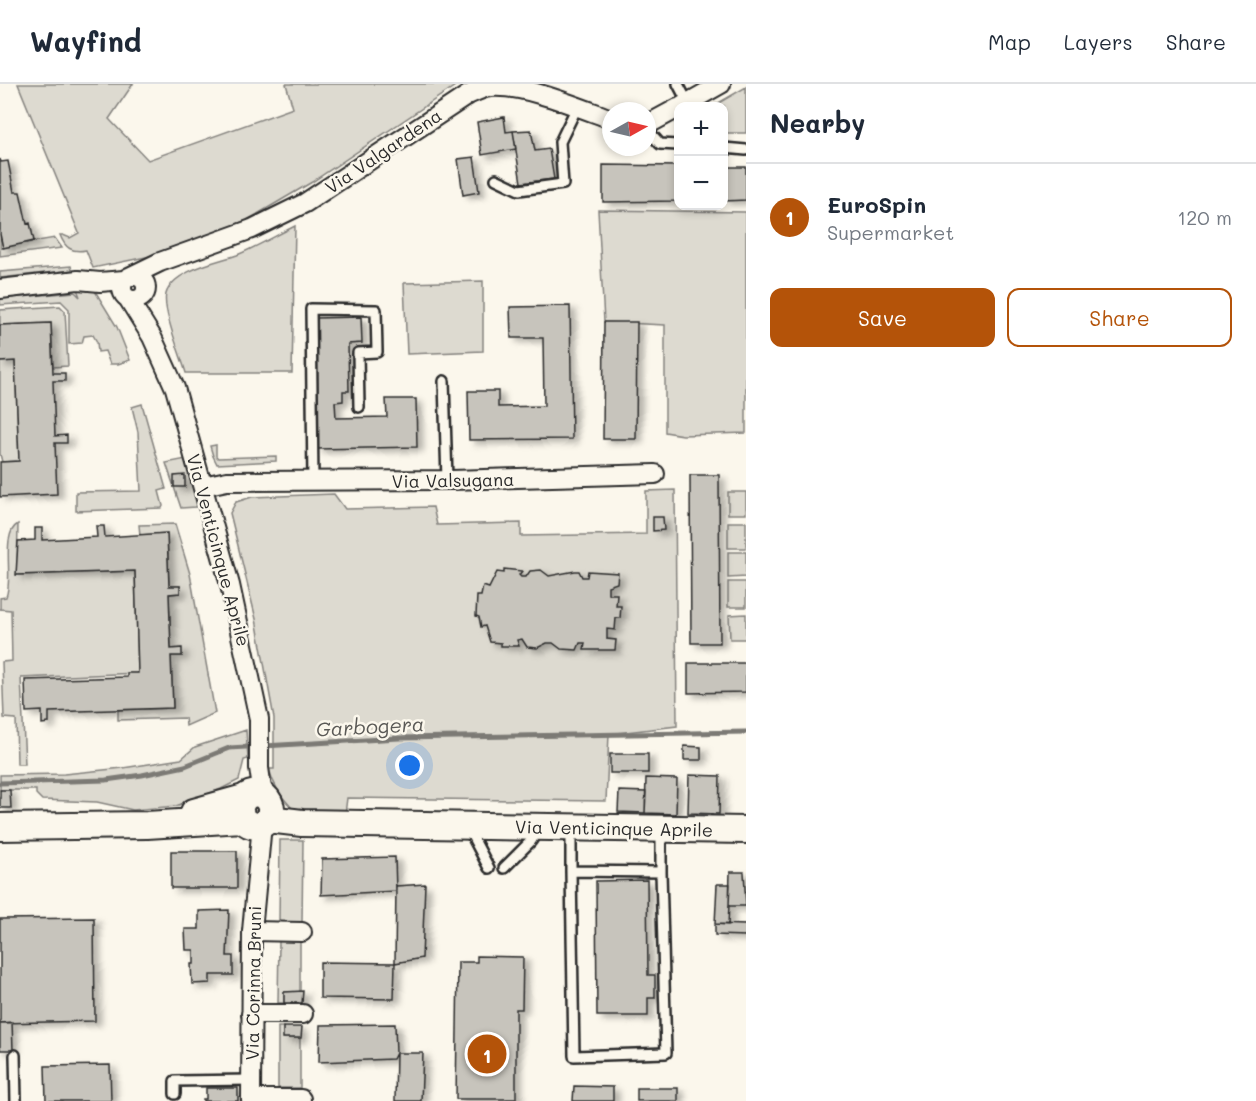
<!DOCTYPE html>
<html lang="en">
<head>
<meta charset="utf-8">
<style>
	:root { --surface:#fff; --page:#f6f6f7; --text:#1f2937; --muted:#747a83; --line:#e0e1e3; --accent:#b45309 }
	body { margin:0; font-family:Mali,sans-serif; background:var(--page); color:var(--text) }
	.controls { position:absolute; right:18px; top:18px; display:grid; overflow:hidden; border-radius:12px; box-shadow:0 3px 9px #0003 }
	.controls button { width:54px; height:54px; display:grid; place-items:center; padding:0; border:0; border-bottom:2px solid var(--line); background:var(--surface); color:var(--text); font:30px sans-serif }
	.compass { position:absolute; left:602px; top:18px; width:54px; height:54px; border-radius:50%; background:var(--surface); box-shadow:0 3px 9px #0003; rotate:82deg }
	.you { position:absolute; left:410px; top:682px; width:21px; height:21px; margin:-15px; border:4px solid #fff; border-radius:50%; background:#1a73e8; box-shadow:0 0 0 9px #1a73e833 }
	.badge { display:grid; place-items:center; width:39px; height:39px; border-radius:50%; background:var(--accent); color:#fff; font-size:20px; font-weight:700 }
	.pin { position:absolute; translate:-50% -50%; border:3px solid #fff; box-shadow:0 2px 6px #0006 }
	.list { margin:0; padding:0; list-style:none }
	h2 { display:flex; justify-content:space-between; align-items:center; height:78px; margin:0; padding:0 24px; font-size:26px }
	h2 small { font-size:20px; font-weight:400; color:var(--muted) }
	.list li { display:grid; grid-template-columns:39px 1fr auto; gap:18px; align-items:center; box-sizing:border-box; height:108px; padding:0 24px; border-top:2px solid var(--line) }
	.list b { display:block; font-size:22px; white-space:nowrap }
	.list p { margin:0; font-size:20px; white-space:nowrap; color:var(--muted) }
	.list em { font-size:20px; font-style:normal; color:var(--muted) }
	.actions { display:flex; gap:12px; padding:18px 24px }
	.actions a { flex:1; padding:14px 0; border:2px solid var(--accent); border-radius:12px; text-align:center; font-size:21px; color:var(--accent) }
	.actions .main { background:var(--accent); color:#fff }
	.map { position:relative; flex:none; width:746px; height:1017px; overflow:hidden }
	header { display:flex; align-items:center; gap:36px; box-sizing:border-box; height:84px; padding:0 30px; background:var(--surface); border-bottom:2px solid var(--line) }
	header strong { font-size:28px }
	nav { display:flex; gap:33px; margin-inline-start:auto; font-size:21px }
	main { display:flex }
	aside { flex:1; background:var(--surface) }
	.map>svg:first-child { display:block }
</style>
</head>
<body>
<header>
<strong>Wayfind</strong>
<nav><a>Map</a><a>Layers</a><a>Share</a></nav>
</header>
<main>
<div class="map">
<svg width="746" height="1017" viewBox="0 0 746 1017">
	<defs>
		<filter id="shadow"><feDropShadow dx="6" dy="4" stdDeviation="3" flood-color="#0004"/></filter>
	</defs>
	<rect width="100%" height="100%" fill="#fbf7ec"/>
	<filter id="ink" filterUnits="userSpaceOnUse"><feTurbulence type="fractalNoise" baseFrequency=".0167" numOctaves="2"/><feDisplacementMap in="SourceGraphic" scale="12" xChannelSelector="R" yChannelSelector="G"/><feConvolveMatrix kernelMatrix="1 2 1 2 8 2 1 2 1" color-interpolation-filters="sRGB"/></filter>
	<g filter="url(#ink)">
		<path fill="#dddad0" stroke="#84827e" stroke-width="1.5" d="M18 0H133L109 35 148 76 293 24 286 0H458L312 98 249 135 170 168 93 184 86 166C72 169 65 164 60 151H63L70 154 79 149Z
			M746 3V49H724V22L715 21Z
			M598 126 746 128V349L683 351 665 348V241L604 238Z
			M295 142 292 289H186C181 272 162 226 166 210 173 186 217 178 237 171 256 163 275 152 295 142Z
			M0 150 3 163 55 154 62 164 0 172Z
			M71 182 72 186 0 194V188Z
			M483 197V267L407 270 404 199Z
			M85 204 95 207 117 243 130 276 118 280H110L105 267 98 268 97 258 93 251 84 252 82 259 69 260V225L61 217 0 221V215L75 208 80 213 77 205Z
			M60 222 65 227 68 282 53 283 51 239 0 241V226Z
			M15 277 19 377 2 378 0 370V278Z
			M142 320 166 405 159 407 163 422 162 424 76 427V408L141 407 138 348 132 323Z
			M216 361V372L218 374 276 372V377L217 380 213 372 210 362Z
			M186 375 198 420 196 423 181 424 166 379Z
			M675 406 677 642 609 650 606 717 347 714 345 730 292 724C280 712 273 701 269 685H274V634L256 535 230 429 236 418 252 413 334 410 345 425 433 423 437 441 521 439V452L646 450V407Z
			M728 408H746V430H728Z
			M728 438H746V464H728Z
			M18 440 17 491 135 487 138 589 21 594 25 680H17L16 635 4 634 2 578 12 577 11 526 0 525V514L6 513C14 494 0 450 18 440Z
			M175 440 190 490 215 629 186 642 185 634 118 636V626L173 624 171 572H182L181 564 171 565 169 510 180 509V502H169L167 449 140 451 139 441Z
			M728 468H746V493L728 494Z
			M728 498H746V523H728Z
			M746 530V555H730L729 531Z
			M246 646 248 675 244 676 239 696 221 705 176 722 133 726 97 718 42 716 36 710V706H0V691L64 690 123 684 181 675 195 663Z
			M280 756H303L302 839H279Z
			M279 857H300V908H284V919H278Z
			M278 943H283L284 954H300V1004H278Z"/>
		<g fill="none" stroke-linecap="round" stroke-linejoin="round">
			<path stroke="#7b7a75" stroke-width="5" d="M0 699 106 696 142 691 185 682 229 664 399 654 746 648"/>
		</g>
		<path fill="#c7c4bc" stroke="#2b2b2b" stroke-width="1.5" filter="url(#shadow)" d="M504 33 506 48 513 47 516 65 482 71 477 38Z
			M531 46 535 67 549 65 554 95 521 99 513 47Z
			M474 73 479 108 463 111 458 75Z
			M0 75 1 78 8 77 14 108H20L27 140 30 139 34 157 3 164 0 150Z
			M603 81 678 82V117L603 118Z
			M724 83H746V116L724 117Z
			M570 222 572 355 469 356 468 307H498V323L544 322 543 254H511L510 223Z
			M361 233 362 259 348 260 349 307H343V317L335 318 336 334 387 333 386 315H416L417 363 317 365 314 234Z
			M604 238H637L636 355H603Z
			M51 239 53 289H65V297H53L55 352 67 351V359H55L57 410 0 413V378L19 377 15 277 0 278V241Z
			M185 391V403H174V392Z
			M690 391H719L720 559H691Z
			M653 433H663L664 446 653 447Z
			M96 442H104L105 453 167 449 169 502H180V509L169 510 171 565 182 564V572H171L173 624 49 628V639L42 640V627L26 628 25 596 127 593V589H138L135 487 16 491 18 457 35 456V444H42V456L97 453Z
			M504 485 522 487 519 491 521 493H526L530 487 541 486 549 492 575 487H579L582 493H587L588 487 618 489 617 499 608 502V510H617L616 522H621L620 534H616L615 546 607 545V555L616 556 615 566H584L585 559H580L577 566 561 565 553 559H547L537 564 527 563 522 555 517 556 519 562H501V559L490 558 485 542 481 543 479 533 476 532 477 512H481L483 502 489 504 497 488 504 489Z
			M688 579H746V608L688 609Z
			M684 662 701 663V676H684Z
			M610 670H648V689H610Z
			M689 691 720 692 719 730 688 729Z
			M646 694 677 695 676 730 645 729Z
			M0 706H10L11 724H0Z
			M619 707 646 708 645 729 618 728Z
			M171 767H237V804H171Z
			M395 773 396 807 321 811 322 775Z
			M730 788H744L746 822H729Z
			M647 796 648 891H655V914H648V932H597L596 797Z
			M425 800 422 874 395 879 396 802Z
			M717 800H730L728 841 715 840Z
			M229 826 227 872H233V891H210V899L192 900 191 880H194V866H186L185 845H199V827Z
			M94 834 95 937 0 939V835Z
			M715 840 746 841V852L715 851Z
			M477 872 523 873 522 925H516V1015H456L458 878H477Z
			M320 878 395 879 394 915 320 914Z
			M303 907 302 919H284V908Z
			M12 938 13 966H0V939Z
			M395 940 396 969 393 975 319 978 320 941Z
			M283 943H302L301 954H283Z
			M396 969H423L421 1017H395Z
			M110 981 111 1017H46L45 982Z
			M574 1002 613 1003V1017H573Z
			M206 1004H238V1017H203V1015H206Z
			M637 1004H678V1017H637Z"/>
		<g fill="none" stroke-linecap="round" stroke-linejoin="round">
			<g stroke="#2b2b2b" stroke-width="14">
				<path id="lane" d="M678 0 688 19
					M647 45 660 60 678 61
					M724 64 746 66
					M496 95 519 106 563 100 560 58 577 23
					M444 297 447 396
					M313 398 311 225 376 226 377 268 358 269 359 323
					M468 744 489 784
					M571 746V787L661 788V747
					M504 784 531 757 538 746
					M571 787 574 972 666 969 661 788
					M15 971 16 1017
					M175 1010V997L251 996"/>
			</g>
			<g stroke="#2b2b2b" stroke-width="22">
				<path id="street" d="M682 22 721 0
					M647 38 654 37 678 24
					M122 204a12 12 0 1 1 24 0a12 12 0 1 1-24 0Z
					M129 193 160 178 252 145 305 119 468 11C475 8 482 4 490 3 524 0 578 23 611 35
					M0 205 78 196 100 198 124 196
					M129 216 152 253 175 304 230 501 259 635V684L263 712
					M203 402 227 397 452 396 655 390
					M252 847 302 848
					M251 930H303
					M251 1015H301
					M251 1017 252 847 262 740"/>
			</g>
			<g stroke="#2b2b2b" stroke-width="30">
				<path id="secondary" d="M194 728 244 714C267 697 283 734 260 741 253 743 247 740 242 735L239 724 244 714
					M268 735 302 739 746 746
					M0 743 147 741 242 735"/>
			</g>
			<use href="#lane" stroke="#fbf7ec" stroke-width="9"/>
			<use href="#street" stroke="#fbf7ec" stroke-width="18"/>
			<use href="#secondary" stroke="#fbf7ec" stroke-width="26"/>
		</g>
	</g>
	<g text-anchor="middle" dominant-baseline="central" stroke-width="5" stroke-linejoin="round" paint-order="stroke">
		<g font-size="18" fill="#2b2b2b" stroke="#fbf7ec">
			<text transform="translate(383 67) rotate(-34)">Via Valgardena</text>
			<text transform="translate(453 396) rotate(-1)">Via Valsugana</text>
			<text transform="translate(219 466) rotate(75)">Via Venticinque Aprile</text>
			<text transform="translate(614 744) rotate(1)">Via Venticinque Aprile</text>
			<text transform="translate(253 899) rotate(-89)">Via Corinna Bruni</text>
		</g>
		<g font-size="20" font-style="italic" fill="#5a5956" stroke="#fbf7ec">
			<text transform="translate(370 642) rotate(-3)">Garbogera</text>
		</g>
	</g>
</svg>
<div class="controls">
<button>+</button>
<button>−</button>
</div>
<svg class="compass" viewBox="-18 -18 36 36"><path d="M0-13l5 13h-10z" fill="#e53935"/><path d="M0 13l5-13h-10z" fill="#747a83"/></svg>
<div class="you"></div>
<div class="pin badge" style="left:487px;top:970px">1</div>
</div>
<aside>
<h2>Nearby<small></small></h2>
<ul class="list">
<li><span class="badge">1</span><div><b>EuroSpin</b><p>Supermarket</p></div><em>120 m</em></li>
</ul>
<div class="actions"><a class="main">Save</a><a>Share</a></div>
</aside>
</main>
</body>
</html>
